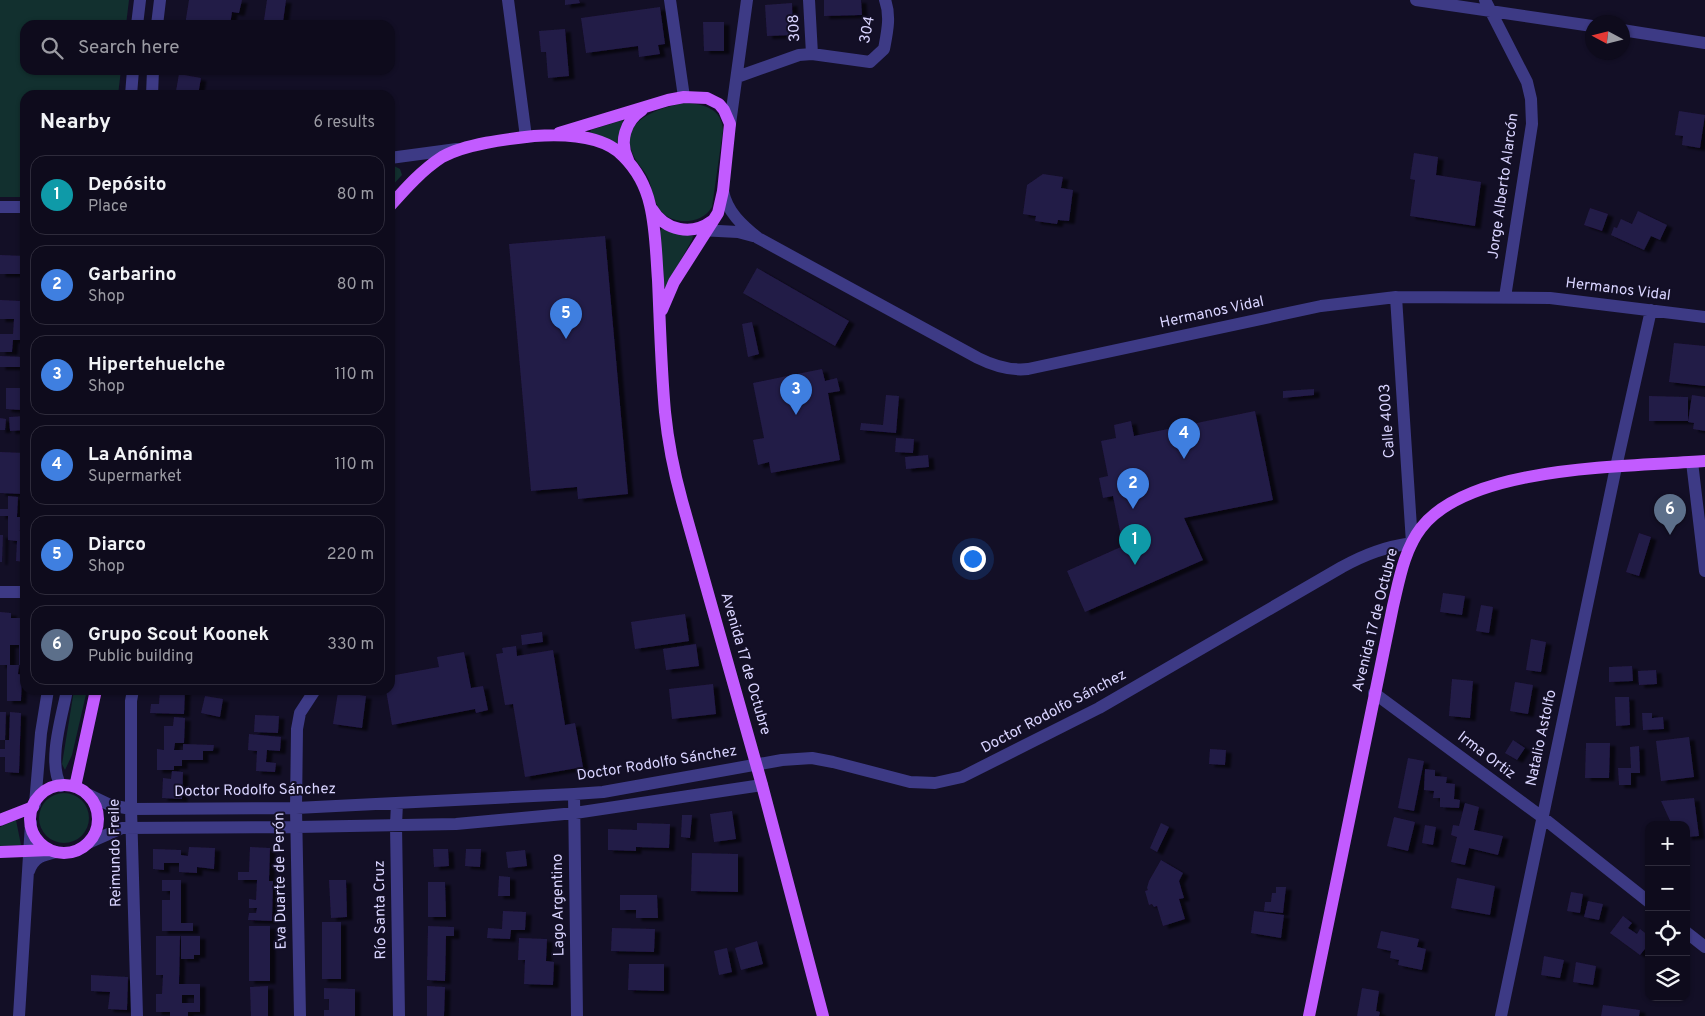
<!DOCTYPE html>
<html lang="en">
<head>
<meta charset="utf-8">
<style>
	:root { --surface:#0e0b1c; --page:#1c1929; --text:#f1f3f6; --muted:#9b9ba3; --line:#2e2b3b; --accent:#1a73e8 }
	body { margin:0; font-family:Overpass,sans-serif; background:var(--page); color:var(--text) }
	.controls { position:absolute; right:15px; bottom:15px; display:grid; overflow:hidden; border-radius:10px; box-shadow:0 1px 4px #0004 }
	.controls button { width:45px; height:45px; display:grid; place-items:center; padding:0; border:0; border-bottom:1px solid var(--line); background:var(--surface); color:var(--text); font:25px sans-serif }
	.compass { position:absolute; left:1585px; top:15px; width:45px; height:45px; border-radius:50%; background:var(--surface); box-shadow:0 1px 4px #0004; rotate:277deg }
	.you { position:absolute; left:972px; top:558px; width:18px; height:18px; margin:-12px; border:4px solid #fff; border-radius:50%; background:#1a73e8; box-shadow:0 0 0 8px #1a73e833 }
	.badge { display:grid; place-items:center; width:32px; height:32px; border-radius:50%; background:var(--accent); color:#fff; font-size:16px; font-weight:700 }
	.pin { position:absolute; translate:-50% -41px; filter:drop-shadow(0 1px 2px #0008) }
	.pin::after { content:''; position:absolute; top:26px; width:18px; height:15px; background:inherit; clip-path:polygon(0 0,100% 0,50% 100%) }
	.list { margin:0; padding:0; list-style:none }
	h2 { display:flex; justify-content:space-between; align-items:center; height:65px; margin:0; padding:0 20px; font-size:21px }
	h2 small { font-size:16px; font-weight:400; color:var(--muted) }
	.list li { display:grid; grid-template-columns:32px 1fr auto; gap:15px; align-items:center; box-sizing:border-box; height:80px; margin:0 10px 10px; padding:0 10px; border:1px solid var(--line); border-radius:15px }
	.list b { display:block; font-size:19px; white-space:nowrap }
	.list p { margin:0; font-size:16px; white-space:nowrap; color:var(--muted) }
	.list em { font-size:16px; font-style:normal; color:var(--muted) }
	.icon { flex:none; width:28px; height:28px; fill:none; stroke:currentColor; stroke-width:2; stroke-linecap:round; stroke-linejoin:round }
	.map { position:relative; flex:none; width:1705px; height:1016px; overflow:hidden }
	.search { position:absolute; background:var(--surface); box-shadow:0 1px 4px #0004; left:20px; top:20px; width:375px; height:55px; display:flex; align-items:center; gap:12px; box-sizing:border-box; padding:0 18px; border-radius:15px; color:var(--muted); font-size:19px }
	.panel { position:absolute; background:var(--surface); box-shadow:0 1px 4px #0004; left:20px; top:90px; width:375px; height:605px; border-radius:15px }
	.map>svg:first-child { display:block }
</style>
</head>
<body>
<div class="map">
<svg width="1705" height="1016" viewBox="0 0 1705 1016">
	<defs>
		<filter id="shadow"><feDropShadow dx="5.5" dy="3" stdDeviation="1" flood-color="#0009"/></filter>
	</defs>
	<rect width="100%" height="100%" fill="#130f26"/>
	<path fill="#12302f" d="M0 0H129L126 25H25V70H121L118 95H25V197H0Z
		M685 103C703 104 722 108 723 130L712 207C701 226 669 226 658 207 653 199 652 187 648 178 644 169 635 162 632 152 619 119 662 107 685 103Z
		M623 120 617 144 590 133 591 130Z
		M390 165H392L400 169 402 175 390 188Z
		M662 228 693 236 692 240 665 288 663 287 660 231Z
		M74 690H87L72 755 65 770 62 764Z
		M39 818a25 25 0 1 1 50 0a25 25 0 1 1-50 0Z
		M16 820 21 845 0 846V827Z"/>
	<path fill="#241b47" fill-rule="evenodd" filter="url(#shadow)" d="M189 0H242L239 13 232 12 230 25H185Z
		M267 0H286L283 22 264 20Z
		M565 0H579L580 3 565 5Z
		M824 0H861L862 15 824 16Z
		M792 3 793 35 767 36 765 5Z
		M660 7 665 44 658 45 660 54 639 57 638 46 586 53 581 18Z
		M703 22H724V51H704Z
		M565 29 569 76 548 78 546 52H541L539 31Z
		M179 74 201 78 198 95 176 91Z
		M1679 111 1705 115 1700 148 1682 145 1683 136 1675 135Z
		M1414 153 1438 157 1436 175 1481 182 1475 226 1410 216 1415 180 1410 179Z
		M1043 174 1063 177 1061 188 1073 190 1069 221 1058 220 1057 224 1035 221 1036 216 1023 214 1027 185Z
		M1590 208 1608 214 1602 231 1584 225Z
		M1638 211 1667 225 1660 240 1651 236 1644 250 1611 235 1614 227 1617 228 1621 219 1632 224Z
		M605 236 628 494 578 499 577 487 531 491 509 244Z
		M0 255 25 256V274H0Z
		M757 268 849 321 835 346 743 293Z
		M0 300 21 301 20 319H25V340H13L12 352H0V334H13L14 319H0Z
		M752 322 759 354 748 357 742 324Z
		M1674 343 1705 346V386L1669 382Z
		M0 356 23 357 22 367H0Z
		M822 369 825 381 837 378 840 391 828 393 840 460 771 473 769 462 758 465 753 440 764 438 753 383Z
		M6 388H21V410L6 409Z
		M1314 389V395L1283 398V391Z
		M886 395 899 396 896 433 860 430 861 423 883 425Z
		M1692 395 1705 397V431L1693 429 1694 423 1688 422Z
		M1649 396 1688 397V421H1649Z
		M1255 411 1273 500 1184 518 1203 560 1085 612 1067 571 1123 546 1113 496 1103 498 1099 478 1108 476 1101 441 1116 438 1114 425 1131 421 1134 436Z
		M25 416V430L10 431 9 417Z
		M0 418 6 419 5 430H0Z
		M896 438 914 439 913 453 895 452Z
		M0 452 25 453 24 494 0 493Z
		M928 455 929 467 906 469 905 457Z
		M8 496 18 497 17 517H25V530L18 531H25V562L16 561 17 541 8 540V516H0V509H8Z
		M1639 533 1651 537 1639 576 1626 572Z
		M0 535H3L2 562H0Z
		M1443 593 1465 596 1462 615 1440 612Z
		M1481 605 1493 607 1489 633 1476 631Z
		M0 612 11 613V618H25V665H19L18 674 22 675 21 701H7V665H0ZM10 645H19V665H10Z
		M685 614 689 641 635 649 631 622Z
		M542 632 543 642 522 645 521 635Z
		M1531 639 1546 642 1541 672 1526 670Z
		M696 644 699 666 666 670 663 649Z
		M516 646 517 656 553 650 565 725 575 723 583 767 525 777 513 704 505 705 496 654 503 653 502 648Z
		M464 652 471 688 483 686 488 710 476 713 475 709 392 725 386 690H390V676L439 667 437 657Z
		M1632 666 1633 681 1609 682V667Z
		M1656 670 1657 684 1639 685 1638 671Z
		M1452 679 1473 681 1470 718 1449 716Z
		M1515 682 1533 685 1528 714 1510 711Z
		M713 684 716 714 672 719 669 689Z
		M160 690H185L184 714 150 713 151 704H159Z
		M338 692 366 696 362 728 333 724Z
		M205 696 223 699 220 717 201 713Z
		M1615 697H1629L1630 725 1616 726Z
		M0 712H6L5 740H0Z
		M10 712 21 713 19 773 5 772V757H0V749H5V740H9Z
		M1642 713H1652V718L1663 717 1664 729 1643 730Z
		M255 715 279 716 278 733 254 732Z
		M174 717 185 718 184 743H175L174 750H183V744L214 745 213 751H203V760H182V766H174V770H157V749L164 750V726H173Z
		M249 734 281 737 280 751 267 750 266 762 276 763 275 772 256 771 257 751 248 750Z
		M1689 737 1694 777 1661 781 1656 741Z
		M1513 740 1525 748 1517 760 1505 753Z
		M1586 743H1610L1609 778H1585Z
		M1639 746 1640 773H1631V785H1619L1618 768H1631L1630 747Z
		M1210 749 1226 750 1225 765 1209 764Z
		M1408 758 1424 761 1414 811 1398 808Z
		M1425 769 1435 770V776L1447 777 1446 783 1455 784 1454 799 1460 800 1459 808 1440 807V798H1433L1434 791 1424 790Z
		M172 771 183 772 182 799 162 798 163 778 171 779Z
		M1694 798 1699 836 1686 837V825H1672L1661 801Z
		M1465 803 1479 807 1474 830 1503 836 1498 855 1469 848 1465 865 1451 862 1457 837 1451 835 1453 825 1459 826Z
		M732 811 736 839 714 842 710 814Z
		M682 815H692L690 838 681 837Z
		M1394 817 1415 822 1408 851 1387 846Z
		M637 823 670 824 669 848 636 847V851L608 850V829L637 830Z
		M1161 823 1169 827 1157 852 1150 848Z
		M1425 825 1436 827 1433 845 1422 843Z
		M189 847 215 848 214 869 197 867V873L179 872V863H164V870L153 869V849L181 850V855L188 856Z
		M250 847 270 848 269 881H273L272 921 248 920 249 913H256L257 908H249V899L256 900 257 880H238V872H249Z
		M433 849H448L449 866 434 867Z
		M466 849H481L480 867 465 866Z
		M525 850 527 866 508 868 506 852Z
		M692 853 738 854V892L691 891Z
		M1161 860 1183 873 1179 881 1184 898 1179 899 1185 919 1163 926 1157 906 1154 907 1152 904 1149 905 1145 891 1148 890 1147 888 1149 881Z
		M499 876 510 877V896H498Z
		M1457 878 1495 886 1490 915 1451 908Z
		M162 880H181V923H193V931H162V900H170V891H162Z
		M329 880H346L347 917 331 918Z
		M428 882H445L446 917H428Z
		M1276 887H1286L1283 913 1264 911 1265 902H1271L1272 893H1276Z
		M1571 892 1583 894 1580 913 1567 911Z
		M620 895H657L658 918H636V910H620Z
		M1588 901 1603 904 1599 920 1584 917Z
		M503 911 526 912 525 930H511L510 939 487 938 488 928 502 929Z
		M1254 911 1284 915 1281 938 1251 933Z
		M1623 916 1632 923 1628 928 1637 934 1640 929 1649 936V944L1640 955 1610 933Z
		M322 922H341V979H322Z
		M249 926H270V981H249Z
		M428 926 454 927V936H446L445 981 427 980Z
		M612 928 655 929 654 952 611 951Z
		M1381 931 1419 939 1417 947 1426 949 1422 970 1398 965 1399 960 1390 958 1391 951 1377 948Z
		M156 936H180L179 984H200V1012H188V1016H170V1012H156V994H162L163 975H156ZM182 995H194V1003H182Z
		M181 936H200V955H194V959H181Z
		M519 938 547 939 546 961 554 962 553 985 524 984 525 960H518Z
		M757 941 763 964 741 970 735 948Z
		M727 948 732 972 719 975 714 951Z
		M1544 956 1564 960 1560 978 1541 975Z
		M1576 962 1596 966 1593 985 1573 982Z
		M629 964H664V991L628 990Z
		M91 975 128 977 127 1010 108 1009 110 992 91 991Z
		M268 986V1016H251L250 987Z
		M427 986 445 987 444 1016H427Z
		M324 988 355 989V1016H324V1010H329V999H324Z
		M1362 988 1379 991 1376 1011 1380 1012 1379 1016H1357Z
		M1603 1005 1640 1010 1639 1016H1601Z"/>
	<g fill="none" stroke-linecap="round" stroke-linejoin="round">
		<path stroke="#3d3a85" stroke-width="12" d="M508 0 526 137
			M670 0 684 97
			M809 0 812 54
			M1416 0 1592 26
			M1485 0 1527 82 1531 99 1532 124 1505 297
			M137 25 140 0
			M157 25 160 0
			M1622 30 1705 43
			M737 77 799 55 812 54 870 62 884 49C887 33 891 16 885 0
			M131 95 133 70
			M152 95 153 70
			M730 124 747 0
			M390 158 457 149
			M723 191C727 212 742 225 758 238L978 358C994 366 1010 371 1028 369L1321 306 1396 297 1550 298 1705 317
			M0 207H25
			M699 230 738 232 753 236
			M1692 462 1705 571
			M0 592H25
			M133 690 131 701V809L137 1016
			M1374 693 1542 817 1649 902
			M61 786C47 762 62 717 67 690
			M87 794 110 805 131 809 296 808 574 794 603 792 782 760 812 758 833 762 910 782 935 783 962 777 1099 708 1342 567C1366 554 1385 547 1412 543L1396 297
			M574 794 577 1016
			M397 803 396 825 399 1016
			M35 804 41 733 48 690
			M88 843 122 828 297 827 456 824 575 813 762 785
			M29 871C34 857 43 855 56 852
			M1686 932 1705 947
			M19 1016 31 823
			M300 1016 296 808 297 729 300 713 315 690
			M1501 1016 1616 467 1651 310"/>
		<path stroke="#c25bff" stroke-width="12" d="M559 133 668 100 684 97 707 98 719 104 724 110 730 124 723 191 718 213 674 282 662 310
			M628 160C619 142 625 121 642 110
			M390 206C406 188 422 170 442 157 465 144 507 139 534 136 562 134 602 134 623 156 636 169 646 187 650 205 656 230 656 255 658 280 660 324 661 368 665 412 668 442 674 472 682 501L762 785 823 1016
			M652 209C665 231 692 236 712 221
			M30 819a34 34 0 1 1 68 0a34 34 0 1 1-68 0Z
			M75 787 96 690
			M0 820 33 807
			M0 852 50 850
			M1309 1016 1393 606C1399 581 1404 550 1421 528 1470 464 1629 467 1705 461"/>
	</g>
	<g text-anchor="middle" dominant-baseline="central" stroke-width="4" stroke-linejoin="round" paint-order="stroke">
		<g font-size="15" fill="#d9d4ff" stroke="#130f26">
			<text transform="translate(795 28) rotate(-93)">308</text>
			<text transform="translate(868 30) rotate(-79)">304</text>
			<text transform="translate(1504 186) rotate(-82)">Jorge Alberto Alarcón</text>
			<text transform="translate(1618 290) rotate(7)">Hermanos Vidal</text>
			<text transform="translate(1212 313) rotate(-12)">Hermanos Vidal</text>
			<text transform="translate(1388 421) rotate(-94)">Calle 4003</text>
			<text transform="translate(1376 620) rotate(-76)">Avenida 17 de Octubre</text>
			<text transform="translate(745 664) rotate(74)">Avenida 17 de Octubre</text>
			<text transform="translate(1054 712) rotate(-28)">Doctor Rodolfo Sánchez</text>
			<text transform="translate(1542 738) rotate(-78)">Natalio Astolfo</text>
			<text transform="translate(1486 756) rotate(37)">Irma Ortiz</text>
			<text transform="translate(657 764) rotate(-9)">Doctor Rodolfo Sánchez</text>
			<text transform="translate(255 791) rotate(-1)">Doctor Rodolfo Sánchez</text>
			<text transform="translate(116 853) rotate(-91)">Reimundo Freile</text>
			<text transform="translate(281 881) rotate(-91)">Eva Duarte de Perón</text>
			<text transform="translate(559 905) rotate(-91)">Lago Argentino</text>
			<text transform="translate(381 910) rotate(-91)">Río Santa Cruz</text>
		</g>
	</g>
</svg>
<div class="controls">
<button>+</button>
<button>−</button>
<button><svg class="icon" aria-label="locate" viewBox="0 0 24 24"><circle cx="12" cy="12" r="6"/><path d="M12 2v4M12 18v4M2 12h4M18 12h4"/></svg></button>
<button><svg class="icon" aria-label="layers" viewBox="0 0 24 24"><path d="M12 4l9 5-9 5-9-5zM3 14l9 5 9-5"/></svg></button>
</div>
<svg class="compass" viewBox="-18 -18 36 36"><path d="M0-13l5 13h-10z" fill="#e53935"/><path d="M0 13l5-13h-10z" fill="#9b9ba3"/></svg>
<div class="you"></div>
<div class="pin badge" style="left:1135px;top:565px;background:#0f9aa8">1</div>
<div class="pin badge" style="left:1133px;top:509px;background:#3f7fe0">2</div>
<div class="pin badge" style="left:796px;top:415px;background:#3f7fe0">3</div>
<div class="pin badge" style="left:1184px;top:459px;background:#3f7fe0">4</div>
<div class="pin badge" style="left:566px;top:339px;background:#3f7fe0">5</div>
<div class="pin badge" style="left:1670px;top:535px;background:#5c6f8a">6</div>
<div class="search"><svg class="icon" aria-label="search" viewBox="0 0 24 24"><circle cx="10" cy="10" r="6"/><path d="M15 15l6 6"/></svg>Search here</div>
<section class="panel">
<h2>Nearby<small>6 results</small></h2>
<ul class="list">
<li><span class="badge" style="background:#0f9aa8">1</span><div><b>Depósito</b><p>Place</p></div><em>80 m</em></li>
<li><span class="badge" style="background:#3f7fe0">2</span><div><b>Garbarino</b><p>Shop</p></div><em>80 m</em></li>
<li><span class="badge" style="background:#3f7fe0">3</span><div><b>Hipertehuelche</b><p>Shop</p></div><em>110 m</em></li>
<li><span class="badge" style="background:#3f7fe0">4</span><div><b>La Anónima</b><p>Supermarket</p></div><em>110 m</em></li>
<li><span class="badge" style="background:#3f7fe0">5</span><div><b>Diarco</b><p>Shop</p></div><em>220 m</em></li>
<li><span class="badge" style="background:#5c6f8a">6</span><div><b>Grupo Scout Koonek</b><p>Public building</p></div><em>330 m</em></li>
</ul>
</section>
</div>
</body>
</html>
